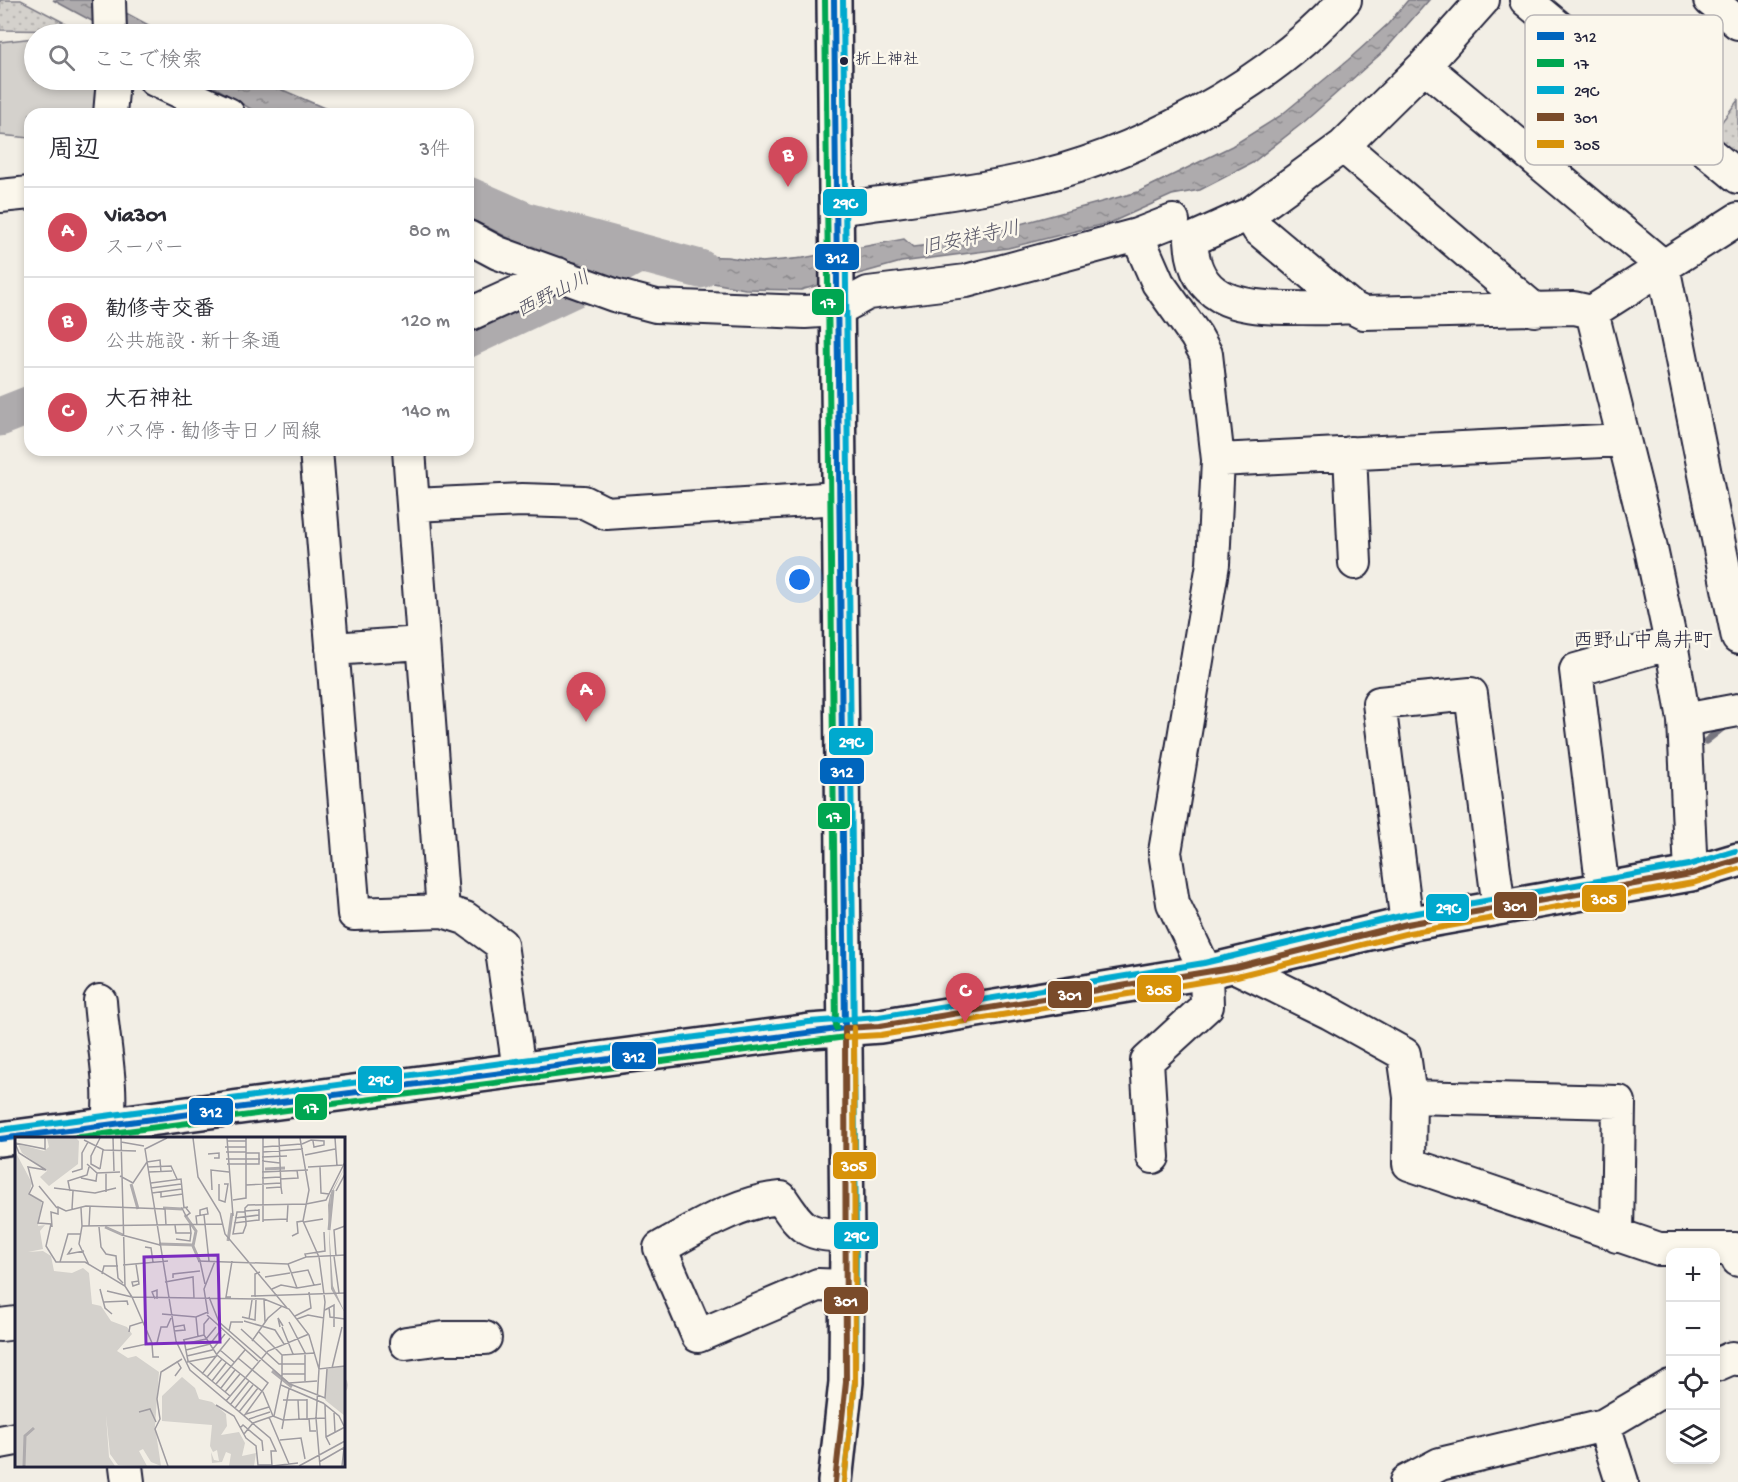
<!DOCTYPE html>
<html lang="ja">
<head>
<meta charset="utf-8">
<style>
	:root { --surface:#fff; --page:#f2f2f3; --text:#2b2b33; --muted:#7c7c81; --line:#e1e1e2; --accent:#d1495b }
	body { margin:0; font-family:"Gochi Hand","Klee One",sans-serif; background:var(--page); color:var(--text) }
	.controls { position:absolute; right:18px; bottom:18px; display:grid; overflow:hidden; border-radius:12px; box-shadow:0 3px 9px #0003 }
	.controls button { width:54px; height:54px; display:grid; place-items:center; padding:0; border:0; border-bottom:2px solid var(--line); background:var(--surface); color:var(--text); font:30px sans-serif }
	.you { position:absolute; left:800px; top:580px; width:21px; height:21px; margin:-15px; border:4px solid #fff; border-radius:50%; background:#1a73e8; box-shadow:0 0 0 9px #1a73e833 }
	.badge { display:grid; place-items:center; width:39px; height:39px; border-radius:50%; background:var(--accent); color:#fff; font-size:20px; font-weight:700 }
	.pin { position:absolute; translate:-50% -50px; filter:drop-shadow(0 2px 3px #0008) }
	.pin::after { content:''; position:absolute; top:32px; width:21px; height:18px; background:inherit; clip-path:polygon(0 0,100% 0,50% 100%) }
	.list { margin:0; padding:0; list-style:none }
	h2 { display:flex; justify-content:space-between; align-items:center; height:78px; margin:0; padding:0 24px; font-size:26px }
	h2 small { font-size:20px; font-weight:400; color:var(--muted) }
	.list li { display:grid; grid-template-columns:39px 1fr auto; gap:18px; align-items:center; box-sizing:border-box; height:90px; padding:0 24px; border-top:2px solid var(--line) }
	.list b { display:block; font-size:22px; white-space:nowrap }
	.list p { margin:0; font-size:20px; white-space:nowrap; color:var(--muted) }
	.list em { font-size:20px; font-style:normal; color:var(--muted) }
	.icon { flex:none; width:33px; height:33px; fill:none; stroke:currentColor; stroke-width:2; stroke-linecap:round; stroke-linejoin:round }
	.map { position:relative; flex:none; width:1738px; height:1482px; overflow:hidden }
	.search { position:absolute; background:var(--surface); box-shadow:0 3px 9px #0003; left:24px; top:24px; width:450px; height:66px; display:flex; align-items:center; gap:15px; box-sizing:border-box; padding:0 21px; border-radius:33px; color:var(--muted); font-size:22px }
	.panel { position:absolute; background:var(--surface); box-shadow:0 3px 9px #0003; left:24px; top:108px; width:450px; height:348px; border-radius:18px }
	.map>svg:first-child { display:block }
</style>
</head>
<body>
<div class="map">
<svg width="1738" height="1482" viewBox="0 0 1738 1482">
	<defs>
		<pattern id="grass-dots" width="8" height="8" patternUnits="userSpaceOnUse" patternTransform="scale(1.5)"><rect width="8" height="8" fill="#d4d1cc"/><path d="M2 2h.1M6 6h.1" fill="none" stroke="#b6b3b0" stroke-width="1.8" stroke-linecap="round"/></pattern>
		<pattern id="water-ripples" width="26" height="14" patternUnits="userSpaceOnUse" patternTransform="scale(1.5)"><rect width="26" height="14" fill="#aeabad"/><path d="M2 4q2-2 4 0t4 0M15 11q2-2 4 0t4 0" fill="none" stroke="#8d8b8e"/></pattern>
	</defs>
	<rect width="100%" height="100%" fill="#f2eee5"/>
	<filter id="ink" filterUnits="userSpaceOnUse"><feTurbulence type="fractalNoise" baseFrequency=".0167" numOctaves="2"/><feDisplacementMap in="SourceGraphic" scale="12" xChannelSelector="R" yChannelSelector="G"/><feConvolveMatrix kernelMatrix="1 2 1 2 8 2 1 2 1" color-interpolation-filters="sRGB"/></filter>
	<g filter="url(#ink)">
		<path fill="url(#grass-dots)" stroke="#7b7a84" stroke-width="1.5" d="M0 0H21L80 31 0 30Z
			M1738 100V156L1711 136Z"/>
		<path fill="#d4d1cc" stroke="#7b7a84" stroke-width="1.5" d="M34 38V80H100L94 114H30V138L0 135V42Z"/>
		<path fill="url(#water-ripples)" stroke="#76747f" stroke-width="1.5" d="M53 0H102L165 34H116Z
			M1408 0H1429L1385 50 1304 122 1252 163 1200 190 1172 195 1112 222 1008 248 901 262 801 290 745 289 665 274 629 273 570 261 516 242 468 217V181L474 180 503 198 504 212 614 254 727 257 762 262 803 258 904 239 913 247 954 242 1138 192 1232 146 1280 116 1348 60 1388 24Z
			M203 80H260L338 114H259Z"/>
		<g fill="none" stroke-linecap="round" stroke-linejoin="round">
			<path stroke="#76747f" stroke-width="7" d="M1706 741 1725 726"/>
			<path stroke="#aeabad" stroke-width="39" d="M468 196 527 222 700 269
				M468 338 595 278 639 253
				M0 417 30 405"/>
			<g stroke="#22223b" stroke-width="36">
				<path id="minor" d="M109 0 110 34
					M1526 0 1738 177
					M1710 0 1738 23
					M1424 66 1663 266 1738 638
					M155 80 228 114
					M110 114 113 80
					M1343 146 1535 310
					M0 196 30 193
					M836 209C897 200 960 194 1020 181 1134 158 1267 86 1345 0
					M1251 213 1258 229 1351 307 1363 313 1574 308 1592 312 1738 219
					M1137 235 1158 283 1196 336 1206 354 1218 460 1213 564 1165 852 1173 903 1206 972 1207 1006 1147 1061 1153 1157
					M468 237 498 253 614 295 656 306 805 312 837 310 868 293 966 281 1137 235 1173 221
					M1351 307C1329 309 1308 308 1286 308 1235 307 1194 300 1191 240L1251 213 1343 146 1424 66 1483 0
					M1592 312 1650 544 1671 643 1684 720 1691 874
					M468 315 558 274
					M316 450 354 914 443 911
					M409 450 413 505
					M1350 453 1355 563
					M1218 460 1623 440
					M332 649 422 643
					M1684 720 1738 710
					M1603 891 1576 670 1671 643
					M1407 924 1379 703 1471 694 1499 908
					M1236 967 1330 1013 1404 1054 1410 1097 1409 1164 1659 1249H1736L1738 1260
					M100 1001C103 1046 116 1095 105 1138
					M519 1070 501 944 465 918 443 911 413 505 522 500 584 502 606 513 839 498
					M1410 1097 1619 1102 1617 1236
					M845 1286 818 1285 698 1336 660 1248C697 1228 738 1201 781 1198 803 1231 806 1234 847 1236
					M0 1325 16 1323
					M406 1343 444 1338H485
					M1716 1365 1732 1358 1738 1359
					M1604 1425 1622 1482
					M0 1442 16 1439
					M126 1466 128 1482
					M1406 1482 1440 1464 1604 1425 1670 1386"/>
			</g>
			<g stroke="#22223b" stroke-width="38">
				<path id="major" d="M834 0 847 1236 846 1382 835 1482
					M0 1139 810 1031 880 1026 1206 972 1407 924 1691 874 1738 860"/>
			</g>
			<use href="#minor" stroke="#fbf7ec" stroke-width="32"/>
			<use href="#major" stroke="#fbf7ec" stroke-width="33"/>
			<g stroke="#fbf7ec" stroke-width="10">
				<path id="bus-1" d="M834 0 845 1028
					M0 1139 845 1028"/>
			</g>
			<g stroke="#fbf7ec" stroke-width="10">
				<path id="bus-2" d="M825 0 836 1028
					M73 1138 846 1037"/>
			</g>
			<g stroke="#fbf7ec" stroke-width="10">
				<path id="bus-3" d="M843 0 856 1236 855 1382 844 1482
					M0 1130 809 1022 879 1017 1204 963 1405 915 1689 865 1735 851"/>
			</g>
			<g stroke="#fbf7ec" stroke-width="10">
				<path id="bus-4" d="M845 1028 880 1026 1236 967 1407 924 1691 874 1738 860
					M835 1482 846 1382 845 1028"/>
			</g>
			<g stroke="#fbf7ec" stroke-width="10">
				<path id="bus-5" d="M846 1037 881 1035 1237 976 1409 933 1693 883 1738 869
					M844 1482 855 1382 854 1028"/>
			</g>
			<use href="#bus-1" stroke="#0065bd" stroke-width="6"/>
			<use href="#bus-2" stroke="#00a651" stroke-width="6"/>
			<use href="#bus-3" stroke="#00a9ce" stroke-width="6"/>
			<use href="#bus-4" stroke="#7a4b2a" stroke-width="6"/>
			<use href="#bus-5" stroke="#d79209" stroke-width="6"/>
		</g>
	</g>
	<circle fill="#22223b" stroke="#fbf7ec" stroke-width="2" cx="844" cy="61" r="5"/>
	<g text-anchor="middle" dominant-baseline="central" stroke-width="5" stroke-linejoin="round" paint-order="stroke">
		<g font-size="16" fill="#22223b" stroke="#fbf7ec" text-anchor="start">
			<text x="855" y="61">折上神社</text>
		</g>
		<g font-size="20" font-style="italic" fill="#535263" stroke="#fbf7ec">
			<text transform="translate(971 240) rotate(-12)">旧安祥寺川</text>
			<text transform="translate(554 296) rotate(-27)">西野山川</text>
		</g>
		<g font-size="20" fill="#22223b" stroke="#fbf7ec">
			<text x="1643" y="642">西野山中鳥井町</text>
		</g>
	</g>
	<g transform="translate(15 1137)">
		<rect width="330" height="330" fill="#f2eee5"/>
		<path d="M330 229V279L310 263 312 232Z" fill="#d4d1cc"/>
		<path d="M32 1H61L64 4 63 27 34 49 25 40 32 34 7 16 3 7 29 14 34 10ZM1 16 17 46 14 56 27 63 23 89 30 88 25 94 28 112 13 115 28 114 36 119 39 134 57 136 68 131 74 136 77 167 86 169 96 184 112 190 117 197 102 214 113 221 121 219 144 235 140 289 146 329 136 325 128 312 124 314 132 329 103 328 95 317 91 278 94 320 100 329 0 328ZM167 240 180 251 184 262 197 265 211 277 212 289 206 298 224 295 230 306 227 319 241 316 239 329H214L216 317 211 315 207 325 197 326 196 315 199 323 204 324 202 313 198 315 195 309 197 288 147 284V259Z" fill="#d4d1cc"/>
		<path d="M313 248a10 10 0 1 1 20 0a10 10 0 1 1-20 0Z" fill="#d4d1cc"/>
		<path d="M330 30 316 58 314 91 318 149 330 176 316 152 313 68 315 58Z" fill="#aeabad"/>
		<path fill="none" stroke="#aeabad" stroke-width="3" d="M250 32 270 31M116 47 123 72M148 71 167 72M170 78 181 94 178 109 185 125M90 90 108 98M314 93 318 53M213 104 217 76M144 107 178 108M257 234 277 250M9 329 10 299 19 291"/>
		<path fill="none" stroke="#9f9ca1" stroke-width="1.5" d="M98 1 99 34M106 1 110 149M152 1 130 12 161 204 175 233 255 301 261 314H256L257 329M178 1 183 40 205 76 210 97 272 171M212 1 218 79M248 1V85M264 1 266 50M285 1 294 53 288 84 304 120 310 165 304 232 330 229M320 1 322 29M69 3 89 13 121 14M212 4H231M106 5 129 9M0 6 30 12V1M0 6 4 16 31 33 13 30 18 49 14 57 28 65 23 86 36 87 31 109 41 125H70L110 149 117 160 249 162 274 172 294 198 304 232 301 281 305 329M287 7 296 3 309 4V8L299 10 298 4M210 10H231M248 10 286 7M211 15H231M248 15 288 12M193 17 204 16V21H199M290 18 320 12M247 20 272 19M211 22H245M247 24 265 26M72 27 82 36 105 35M212 27H244V16H231M133 30 156 29 162 42M293 30 329 28M305 30 306 56 314 57M85 32 76 27V19L85 1M85 32 88 13M57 35 67 32V16L73 5M91 35V55M134 35 157 34M247 35 293 33M105 39 118 46 132 25 145 23 146 35M66 41 81 44 82 36M247 41 265 40M265 42 283 41 282 33M136 46 166 42 169 71M204 47V63L210 65 213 47H209M231 48 266 46M24 49 42 71M39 51 80 56 101 51M136 51 166 47M251 51 266 50 267 57M197 53 196 33 214 35M55 54 53 44 72 38 74 30M321 54 330 37M146 55V60L168 57M137 56 167 52M218 63 231 61V1M291 67 311 63 330 25M66 71 67 89M171 71 175 76 171 79 167 71 173 70M57 72 58 54M244 73 230 74 229 75H222L218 97 228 96 231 88V85L230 74V71L233 68 291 67M189 78 194 124M220 81 244 78M248 83 272 82M272 85 273 67M289 85 308 82M219 86 244 83V72M160 88 161 96H176L175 88M182 88 181 79 193 77 192 71 185 73V78M74 89 75 70M37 90 36 75 43 77V70L51 74 71 69 150 72 151 88M84 90 86 110 91 117 101 119 103 141 108 146M107 98 145 108M277 99 283 96 282 85 288 84M161 102 175 104 176 96M130 110 136 111 138 125M57 111 53 117 69 114M319 119 324 156M321 119 319 93 330 89M291 120 290 117 310 114 309 95M183 124 273 127 291 120 330 118M185 124 190 147M45 125 53 97H65M121 127 124 147 118 149 117 145 124 144M273 127 282 151M74 128 64 107 67 89 208 87M108 128 153 124M276 136 293 133 299 148M87 137 89 129H103M250 140 275 136M158 141V137L185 134M150 145 178 140 179 161M85 152 90 171 97 177M257 152 266 148 282 151 306 147M92 154 117 160M236 159 330 156M194 160 204 185 275 247 310 261 312 232M216 160H211L217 124M240 160V137L245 135M140 162 137 155 142 153V162M249 162 250 185M89 165 112 164 113 168M314 170 315 180 330 182M310 173 319 168V190M147 177 181 180 193 175M193 177 189 152 200 124M192 178 243 224M280 179 296 171 294 155M181 180 183 200M227 180 240 183 241 163M194 181 189 187V198L202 218 248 255 258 279M234 182 237 163M282 182 293 178 309 181M229 184 260 193 269 207M274 185 290 216V244M158 190 169 188 170 193 159 194M265 190 263 181 268 189M267 190 278 217M226 192 264 227H290M214 194 216 185H228M114 195 115 189 128 185M244 195 267 218V241L259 279M168 203 189 198M169 203 173 224 215 259M237 204 253 181 267 169M169 207 191 202 201 190M108 212 137 206 117 160M171 213 195 207 206 193M205 213 219 225M202 217 215 201M267 218 300 216M172 219 197 213 210 197M144 220H138L137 207 142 206 146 190H152L156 181M223 221 253 246 229 279M172 225 202 219M317 231 327 190M187 237 202 218M267 237H290M160 239 166 231 162 224M192 240 207 222M197 244 211 226M274 246 302 244M201 247 230 213M266 248 308 266 324 279 330 291M206 251 220 233M210 255 225 237M292 262V282M268 263H292M283 263 284 283M211 264 253 214 294 197M201 268 219 279 231 301 241 309 243 328H257M215 268 234 244M310 268 311 300 315 308M220 271 238 248M124 275 135 272 141 285M224 275 243 251M319 276 320 295M231 277 254 270M254 280 274 327M294 281 295 294H301M234 282 255 275M225 291 228 288 247 304 248 314M267 292 274 252M229 297 238 286 258 279 268 283 310 281M311 300 330 290M265 303 286 301 290 322M304 325 330 310M153 329 140 292 145 282 142 262 146 235 167 222M257 329 283 326M284 329 330 304M327 329 329 311"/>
		<path fill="#7b2cbf" fill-opacity="0.15" stroke="#7b2cbf" stroke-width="3" d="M203 118 205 205 131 207 129 120Z"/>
		<rect width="330" height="330" fill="none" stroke="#22223b" stroke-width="3"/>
	</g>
	<rect x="1525" y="15" width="198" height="150" rx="9" fill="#fbf7ec" stroke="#bab7b7" stroke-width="1.5"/>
	<rect x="1537" y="32" width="27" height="8" fill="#0065bd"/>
	<rect x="1537" y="59" width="27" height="8" fill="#00a651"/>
	<rect x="1537" y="86" width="27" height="8" fill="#00a9ce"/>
	<rect x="1537" y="113" width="27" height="8" fill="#7a4b2a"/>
	<rect x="1537" y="140" width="27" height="8" fill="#d79209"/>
	<g font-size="16" fill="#22223b">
		<text x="1574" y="42">312</text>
		<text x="1574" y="69">17</text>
		<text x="1574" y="96">29C</text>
		<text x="1574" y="123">301</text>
		<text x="1574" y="150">305</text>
	</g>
	<g stroke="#fbf7ec" stroke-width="2">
		<rect x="822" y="188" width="46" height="29" rx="6" fill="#00a9ce"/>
		<rect x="814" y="243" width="46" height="28" rx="6" fill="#0065bd"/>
		<rect x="811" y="288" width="34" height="28" rx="6" fill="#00a651"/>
		<rect x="828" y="727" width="46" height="29" rx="6" fill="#00a9ce"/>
		<rect x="819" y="757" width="46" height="28" rx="6" fill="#0065bd"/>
		<rect x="817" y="802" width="34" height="28" rx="6" fill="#00a651"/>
		<rect x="1581" y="884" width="46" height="29" rx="6" fill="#d79209"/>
		<rect x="1493" y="891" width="45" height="28" rx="6" fill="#7a4b2a"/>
		<rect x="1425" y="893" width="45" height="29" rx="6" fill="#00a9ce"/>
		<rect x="1136" y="974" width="46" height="29" rx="6" fill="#d79209"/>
		<rect x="1047" y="980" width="46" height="29" rx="6" fill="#7a4b2a"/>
		<rect x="611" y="1041" width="46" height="29" rx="6" fill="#0065bd"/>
		<rect x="357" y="1065" width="46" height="29" rx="6" fill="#00a9ce"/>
		<rect x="294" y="1093" width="34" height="28" rx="6" fill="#00a651"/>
		<rect x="188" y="1097" width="46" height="29" rx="6" fill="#0065bd"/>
		<rect x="832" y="1151" width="45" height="29" rx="6" fill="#d79209"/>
		<rect x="833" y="1221" width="46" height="29" rx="6" fill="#00a9ce"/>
		<rect x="823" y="1286" width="46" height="29" rx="6" fill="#7a4b2a"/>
	</g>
	<g font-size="16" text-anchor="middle" font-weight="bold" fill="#fff">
		<text x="845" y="208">29C</text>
		<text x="837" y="263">312</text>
		<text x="828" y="308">17</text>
		<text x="851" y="747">29C</text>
		<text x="842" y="777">312</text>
		<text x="834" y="822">17</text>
		<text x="1604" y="904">305</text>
		<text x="1515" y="911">301</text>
		<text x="1448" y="913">29C</text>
		<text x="1159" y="995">305</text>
		<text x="1070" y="1000">301</text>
		<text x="634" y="1062">312</text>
		<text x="380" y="1085">29C</text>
		<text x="311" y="1113">17</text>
		<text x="211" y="1117">312</text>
		<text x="854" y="1171">305</text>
		<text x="856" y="1241">29C</text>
		<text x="846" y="1306">301</text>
	</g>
</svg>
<div class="controls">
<button>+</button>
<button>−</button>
<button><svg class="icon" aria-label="locate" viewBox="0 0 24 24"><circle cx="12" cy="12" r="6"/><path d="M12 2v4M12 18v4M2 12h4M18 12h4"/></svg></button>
<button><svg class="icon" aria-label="layers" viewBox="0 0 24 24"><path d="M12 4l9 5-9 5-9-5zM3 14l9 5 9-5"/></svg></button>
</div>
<div class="you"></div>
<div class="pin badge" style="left:586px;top:722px">A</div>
<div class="pin badge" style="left:788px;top:187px">B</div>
<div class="pin badge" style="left:965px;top:1023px">C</div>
<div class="search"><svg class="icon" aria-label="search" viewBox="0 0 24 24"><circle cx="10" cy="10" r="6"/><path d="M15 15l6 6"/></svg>ここで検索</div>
<section class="panel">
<h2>周辺<small>3件</small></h2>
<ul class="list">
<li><span class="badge">A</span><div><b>Via301</b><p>スーパー</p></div><em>80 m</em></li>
<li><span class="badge">B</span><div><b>勧修寺交番</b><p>公共施設 · 新十条通</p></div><em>120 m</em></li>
<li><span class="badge">C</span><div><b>大石神社</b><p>バス停 · 勧修寺日ノ岡線</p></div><em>140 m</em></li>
</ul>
</section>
</div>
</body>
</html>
